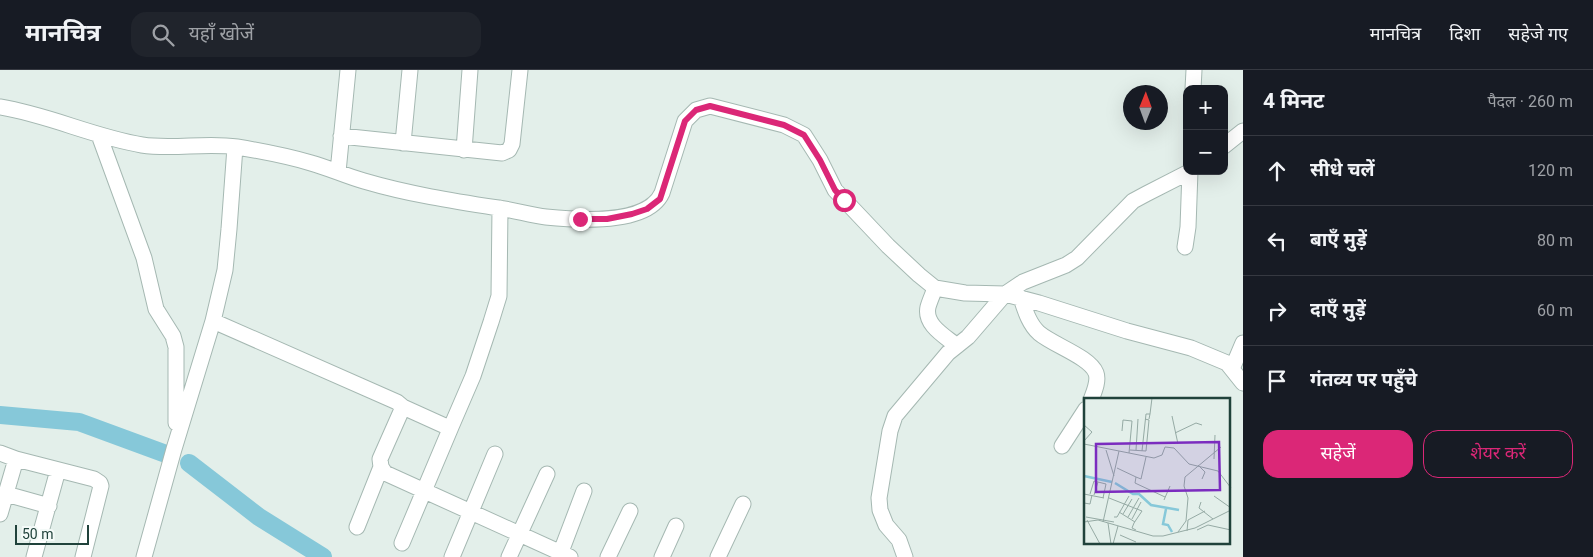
<!DOCTYPE html>
<html lang="hi">
<head>
<meta charset="utf-8">
<style>
	:root { --surface:#171b24; --page:#20242c; --text:#f1f3f6; --muted:#9ea1a6; --line:#363941; --accent:#db2777 }
	body { margin:0; font-family:Roboto,"Noto Sans Devanagari",sans-serif; background:var(--page); color:var(--text) }
	.controls { position:absolute; right:15px; top:15px; display:grid; overflow:hidden; border-radius:10px; box-shadow:0 5px 20px #0002 }
	.controls button { width:45px; height:45px; display:grid; place-items:center; padding:0; border:0; border-bottom:1px solid var(--line); background:var(--surface); color:var(--text); font:25px sans-serif }
	.compass { position:absolute; left:1123px; top:15px; width:45px; height:45px; border-radius:50%; background:var(--surface); box-shadow:0 5px 20px #0002; rotate:1deg }
	.scale { position:absolute; left:15px; bottom:12px; width:74px; box-sizing:border-box; padding-left:5px; border:2px solid #20423b; border-top:0; font-size:14px; line-height:18px; white-space:nowrap; color:#20423b; -webkit-text-stroke:4px #f4faf8; paint-order:stroke }
	.stop { position:absolute; width:15px; height:15px; margin:-11px; border:4px solid #db2777; border-radius:50%; background:#fff }
	.stop.end { background:#db2777; border-color:#fff; box-shadow:0 1px 5px #0008 }
	.list { margin:0; padding:0; list-style:none }
	h2 { display:flex; justify-content:space-between; align-items:center; height:65px; margin:0; padding:0 20px; font-size:21px }
	h2 small { font-size:16px; font-weight:400; color:var(--muted) }
	.list li { display:grid; grid-template-columns:32px 1fr auto; gap:15px; align-items:center; box-sizing:border-box; height:70px; padding:0 20px; border-top:1px solid var(--line) }
	.list b { display:block; font-size:19px; white-space:nowrap }
	.list em { font-size:16px; font-style:normal; color:var(--muted) }
	.actions { display:flex; gap:10px; padding:15px 20px }
	.actions a { flex:1; padding:11px 0; border:1px solid var(--accent); border-radius:15px; text-align:center; font-size:18px; color:var(--accent) }
	.actions .main { background:var(--accent); color:#fff }
	.icon { flex:none; width:28px; height:28px; fill:none; stroke:currentColor; stroke-width:2; stroke-linecap:round; stroke-linejoin:round }
	.map { position:relative; flex:none; width:1243px; height:487px; overflow:hidden }
	header { display:flex; align-items:center; gap:30px; box-sizing:border-box; height:70px; padding:0 25px; background:var(--surface); border-bottom:1px solid var(--line) }
	header strong { font-size:24px }
	nav { display:flex; gap:28px; margin-inline-start:auto; font-size:18px }
	.search { width:350px; height:45px; background:var(--page); display:flex; align-items:center; gap:12px; box-sizing:border-box; padding:0 18px; border-radius:15px; color:var(--muted); font-size:19px }
	main { display:flex }
	aside { flex:1; background:var(--surface) }
	.map>svg:first-child { display:block }
</style>
</head>
<body>
<header>
<strong>मानचित्र</strong>
<div class="search"><svg class="icon" aria-label="search" viewBox="0 0 24 24"><circle cx="10" cy="10" r="6"/><path d="M15 15l6 6"/></svg>यहाँ खोजें</div>
<nav><a>मानचित्र</a><a>दिशा</a><a>सहेजे गए</a></nav>
</header>
<main>
<div class="map">
<svg width="1243" height="487" viewBox="0 0 1243 487">
	<rect width="100%" height="100%" fill="#e3efea"/>
	<g fill="none" stroke-linecap="round" stroke-linejoin="round">
		<path stroke="#86c8d9" stroke-width="18" d="M0 345 79 352 166 384
			M189 393 259 447 323 487"/>
		<g stroke="#a5b8b2" stroke-width="17">
			<path id="minor" d="M1193 19 1194 0
				M0 37C49 45 94 67 142 75 173 80 206 72 237 77 261 81 287 86 311 93 329 98 346 106 364 111 408 124 453 131 498 138 514 140 530 145 546 147 575 150 647 156 662 123L685 51 696 40 710 36 784 55 804 65 820 90 835 120 888 176 919 205 935 218 965 223 1005 224 1039 233 1127 261 1191 278 1227 293 1243 313
				M99 65 144 188 156 239 173 266 176 277V353
				M341 66 502 83 509 80 512 74 520 0
				M403 73 410 0
				M1224 76 1243 61
				M464 80 470 0
				M338 102 348 0
				M1185 177 1188 157 1190 101
				M935 218C933 224 930 230 928 237 924 255 945 266 957 276
				M1021 228C1025 240 1029 254 1039 263 1053 275 1090 287 1096 303 1099 311 1094 322 1091 330
				M213 251 397 332 403 337 380 389 381 397 385 403 570 487
				M1232 299 1243 273
				M403 337 445 356 451 357 473 306 491 252 499 226 500 138
				M1062 376 1086 339
				M0 383 16 389
				M6 424 49 436
				M0 444 16 389 94 409 100 413 101 416 83 487
				M357 457 381 397
				M402 473 451 357
				M34 487 58 400
				M144 487 174 379 213 251 225 200 229 159 235 77
				M452 487 495 384
				M509 487 547 404
				M559 487 584 421
				M608 487 630 441
				M662 487 676 456
				M718 487 743 434
				M905 487 899 470 886 455 880 440 879 428 890 361 895 346 948 283 968 267 1005 224 1023 212 1066 195 1077 188 1133 131 1146 124 1191 101"/>
		</g>
		<use href="#minor" stroke="#fff" stroke-width="15"/>
	</g>
	<g fill="none" stroke-linecap="round" stroke-linejoin="round">
		<path stroke="#db2777" stroke-width="6" d="M580 149H607L632 144 647 139 660 129 685 51 696 40 710 36 784 55 804 65 820 90 835 120 844 130"/>
	</g>
	<g transform="translate(1084 328)">
		<rect width="146" height="146" fill="#e3efea"/>
		<path fill="none" stroke="#86c8d9" stroke-width="2.5" d="M0 78 28 84M31 85 49 96H55L67 107 95 112M82 111 79 126 84 127 88 134"/>
		<path fill="none" stroke="#95aaa4" stroke-width="1" d="M66 16 68 0M88 18 94 46M0 27 8 34 0 43M38 33 39 22 48 23 45 55M91 35 112 25 118 27M0 46 70 60 78 57 81 49 90 50 105 66 134 73 147 90M22 52 30 78M46 52 62 53 65 22 61 21M52 52 54 21M58 53 62 16H66L65 21M130 61 131 37M114 67 121 74 118 81M33 70 52 79 51 85 81 99M52 79 57 81 62 59M0 96 20 100M6 96 10 83 14 84M10 97 14 84 22 86 19 100M130 98 147 110M25 100 58 113 50 125 48 130 52 132M80 102 86 88M117 104 115 110 129 121M0 105 6 106 8 97M35 114 51 124M39 116 48 101M2 119 30 124M30 119H33L45 98M44 119 55 100M48 121 57 104M3 122 16 146M0 124 14 122 69 138H79L111 130 147 112M19 124 35 53M24 125 27 146M113 132 124 127 147 132M103 133 104 122 121 113M94 134 102 123 104 100 100 88 101 79 137 49M36 137 52 144M29 146 34 128"/>
		<path fill="#7b2cbf" fill-opacity="0.15" stroke="#7b2cbf" stroke-width="2.5" d="M135 44 136 92 12 94V46Z"/>
		<rect width="146" height="146" fill="none" stroke="#20423b" stroke-width="2.5"/>
	</g>
</svg>
<div class="controls">
<button>+</button>
<button>−</button>
</div>
<svg class="compass" viewBox="-18 -18 36 36"><path d="M0-13l5 13h-10z" fill="#e53935"/><path d="M0 13l5-13h-10z" fill="#9ea1a6"/></svg>
<div class="scale">50 m</div>
<div class="stop" style="left:844px;top:130px"></div>
<div class="stop end" style="left:580px;top:149px"></div>
</div>
<aside>
<h2>4 मिनट<small>पैदल · 260 m</small></h2>
<ul class="list">
<li><svg class="icon" aria-label="ahead" viewBox="0 0 24 24"><path d="M12 20V5M6 11l6-6 6 6"/></svg><div><b>सीधे चलें</b></div><em>120 m</em></li>
<li><svg class="icon" aria-label="left" viewBox="0 0 24 24"><path d="M17 20v-9H6M10 6l-5 5 5 5"/></svg><div><b>बाएँ मुड़ें</b></div><em>80 m</em></li>
<li><svg class="icon" aria-label="right" viewBox="0 0 24 24"><path d="M7 20v-9h11M14 6l5 5-5 5"/></svg><div><b>दाएँ मुड़ें</b></div><em>60 m</em></li>
<li><svg class="icon" aria-label="arrive" viewBox="0 0 24 24"><path d="M6 21V4h12l-3 4 3 4H6"/></svg><div><b>गंतव्य पर पहुँचे</b></div></li>
</ul>
<div class="actions"><a class="main">सहेजें</a><a>शेयर करें</a></div>
</aside>
</main>
</body>
</html>
